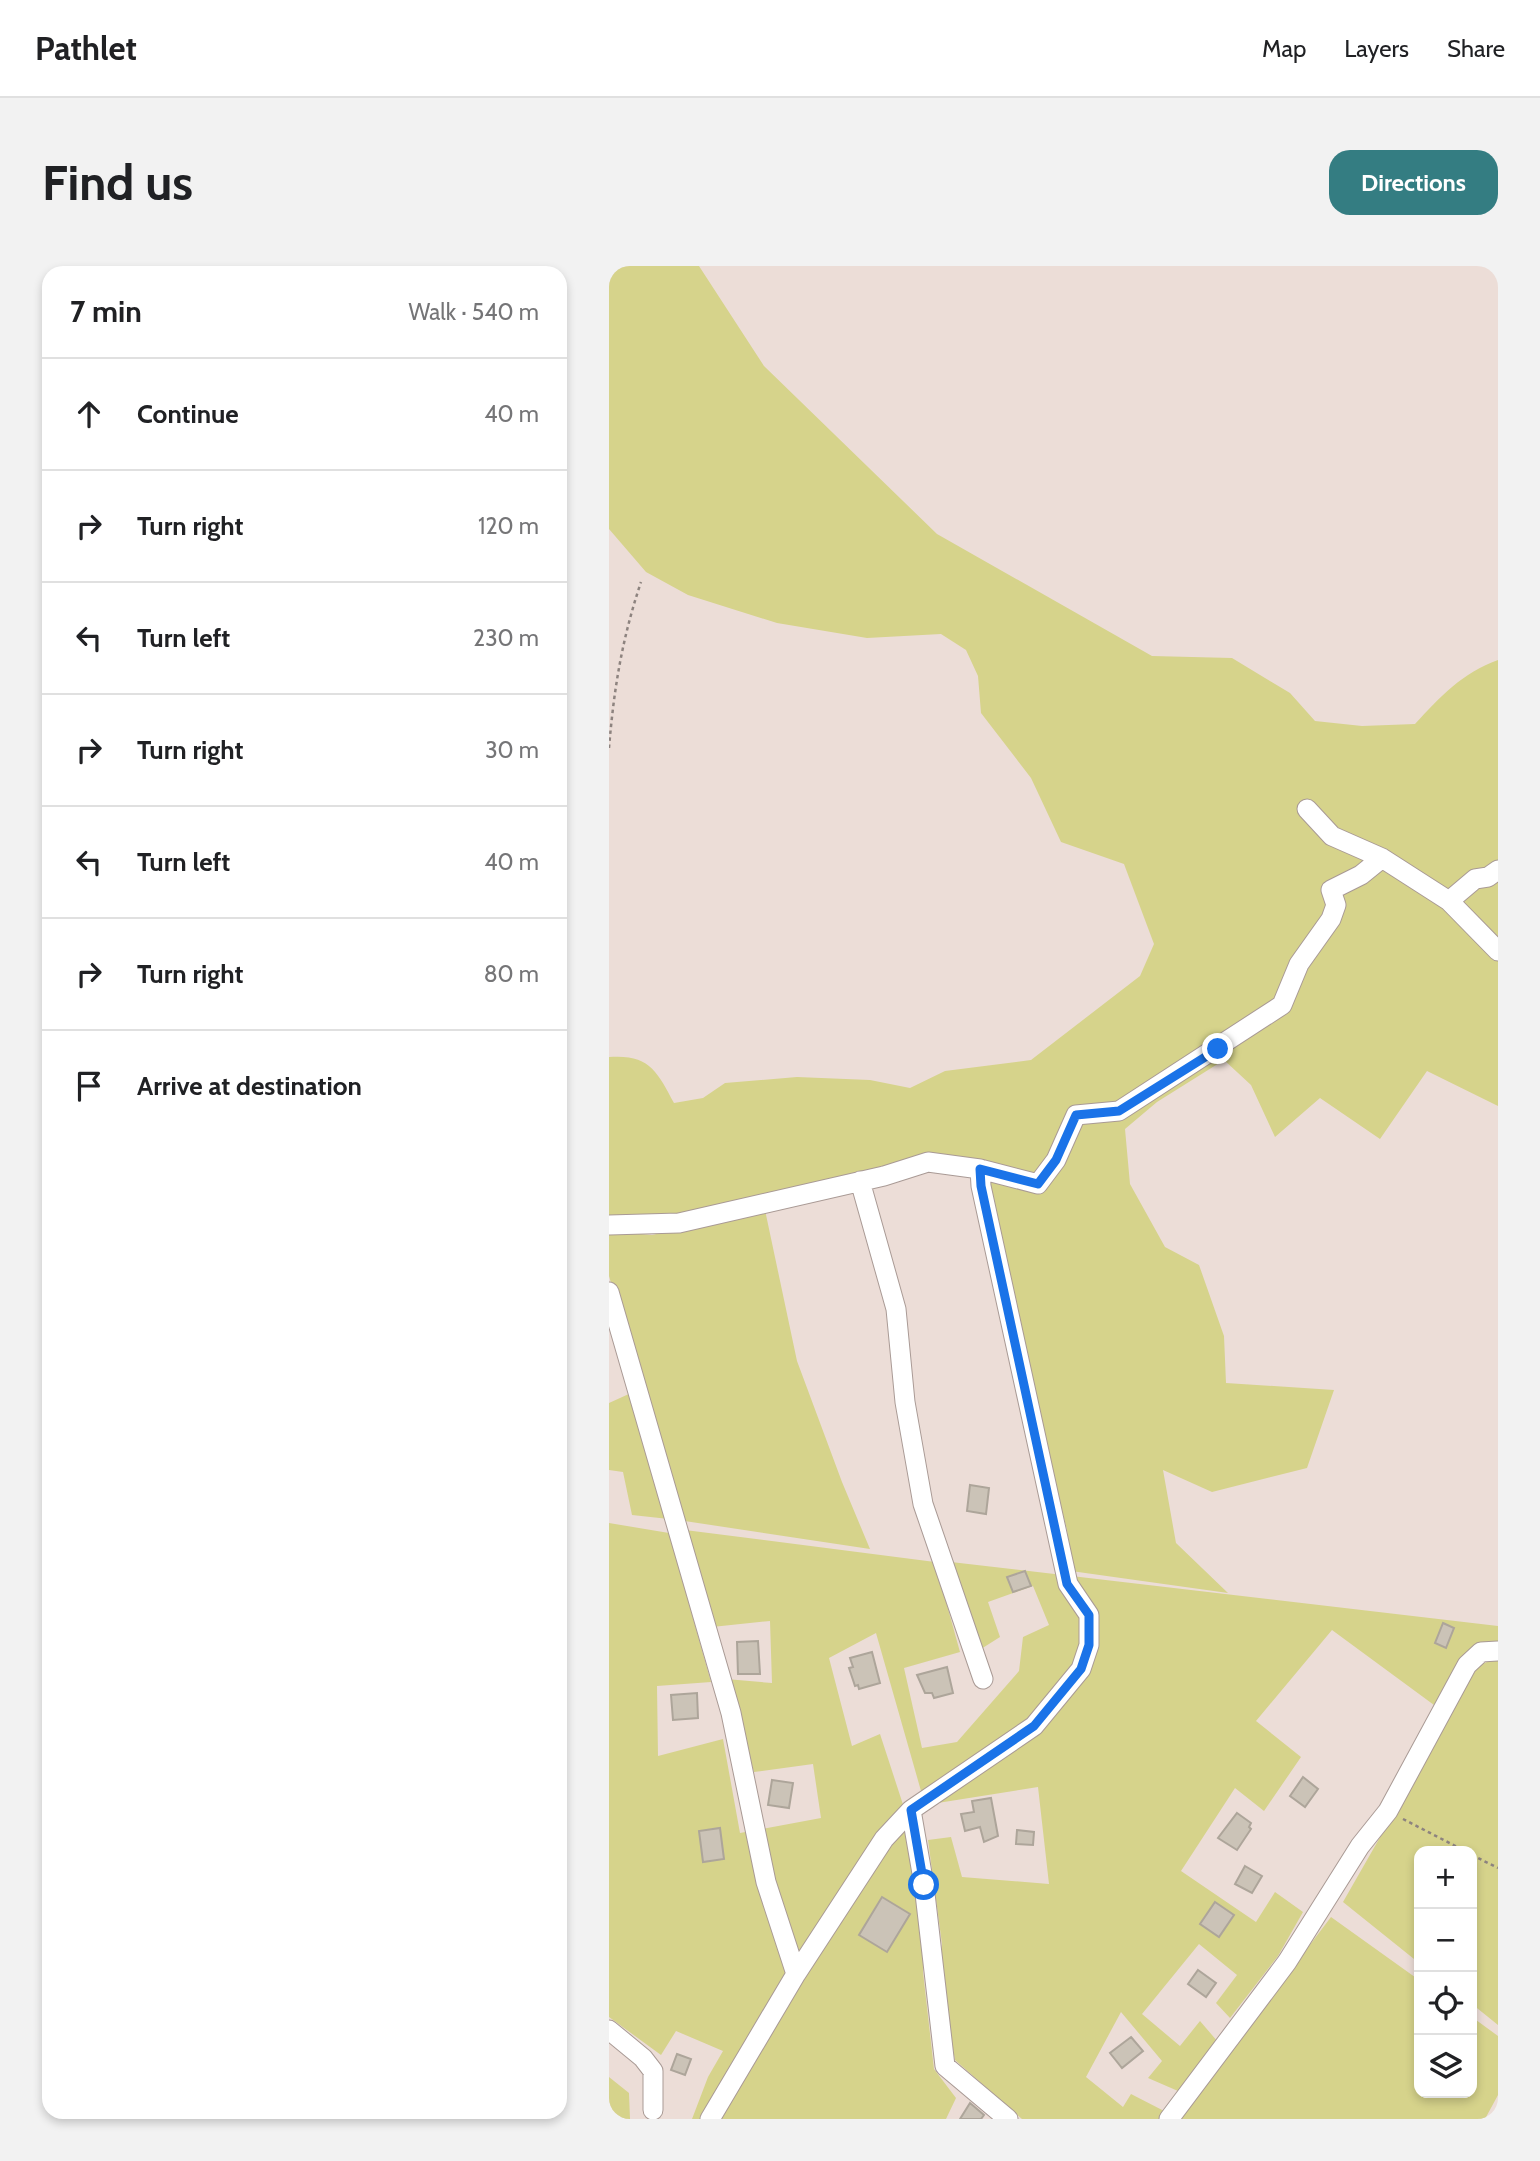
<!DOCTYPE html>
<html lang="en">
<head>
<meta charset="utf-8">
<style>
	:root { --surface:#fff; --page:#f2f2f2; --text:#202124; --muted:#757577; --line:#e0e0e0; --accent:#347d82 }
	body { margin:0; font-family:Cabin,sans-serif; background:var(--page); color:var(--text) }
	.controls { position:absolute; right:21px; bottom:21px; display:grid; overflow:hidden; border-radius:14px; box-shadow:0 4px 10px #0003 }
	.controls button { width:63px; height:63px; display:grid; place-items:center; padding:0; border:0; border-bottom:2px solid var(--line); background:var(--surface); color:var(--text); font:35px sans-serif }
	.stop { position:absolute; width:21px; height:21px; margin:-16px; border:5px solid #1a73e8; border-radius:50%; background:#fff }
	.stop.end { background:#1a73e8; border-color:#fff; box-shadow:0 2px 7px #0008 }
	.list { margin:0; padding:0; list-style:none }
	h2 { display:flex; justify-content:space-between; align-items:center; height:91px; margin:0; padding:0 28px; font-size:30px }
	h2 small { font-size:23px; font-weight:400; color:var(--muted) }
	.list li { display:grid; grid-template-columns:46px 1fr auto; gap:21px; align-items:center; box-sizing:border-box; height:112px; padding:0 28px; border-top:2px solid var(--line) }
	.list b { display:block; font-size:26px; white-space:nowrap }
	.list em { font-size:23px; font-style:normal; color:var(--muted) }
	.icon { flex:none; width:38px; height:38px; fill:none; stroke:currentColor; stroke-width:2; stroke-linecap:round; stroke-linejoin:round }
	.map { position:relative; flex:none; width:889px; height:1853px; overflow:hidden; border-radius:21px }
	header { display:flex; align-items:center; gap:42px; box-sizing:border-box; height:98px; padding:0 35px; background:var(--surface); border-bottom:2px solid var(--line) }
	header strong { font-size:33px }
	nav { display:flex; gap:38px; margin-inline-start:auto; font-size:24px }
	.intro { display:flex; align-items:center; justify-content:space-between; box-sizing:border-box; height:168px; padding:0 42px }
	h1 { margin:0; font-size:49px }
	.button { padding:18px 32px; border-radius:21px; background:var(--accent); color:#fff; font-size:24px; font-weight:700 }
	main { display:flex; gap:42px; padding:0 42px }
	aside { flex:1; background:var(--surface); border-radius:21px; box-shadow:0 4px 10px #0003 }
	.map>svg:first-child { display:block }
</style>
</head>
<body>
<header>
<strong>Pathlet</strong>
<nav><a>Map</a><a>Layers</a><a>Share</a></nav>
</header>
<div class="intro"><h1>Find us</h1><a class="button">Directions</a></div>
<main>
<aside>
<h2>7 min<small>Walk · 540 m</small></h2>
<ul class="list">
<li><svg class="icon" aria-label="ahead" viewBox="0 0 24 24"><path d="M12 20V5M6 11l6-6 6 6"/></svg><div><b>Continue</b></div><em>40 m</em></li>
<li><svg class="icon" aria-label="right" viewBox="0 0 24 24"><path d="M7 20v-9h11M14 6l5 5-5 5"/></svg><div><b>Turn right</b></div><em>120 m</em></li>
<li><svg class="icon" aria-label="left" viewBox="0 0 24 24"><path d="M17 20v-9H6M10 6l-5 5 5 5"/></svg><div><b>Turn left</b></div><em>230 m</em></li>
<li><svg class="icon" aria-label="right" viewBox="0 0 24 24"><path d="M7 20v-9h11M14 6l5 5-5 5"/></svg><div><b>Turn right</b></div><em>30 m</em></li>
<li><svg class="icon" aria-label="left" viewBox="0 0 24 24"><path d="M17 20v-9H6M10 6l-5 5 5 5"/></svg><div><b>Turn left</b></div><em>40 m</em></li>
<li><svg class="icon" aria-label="right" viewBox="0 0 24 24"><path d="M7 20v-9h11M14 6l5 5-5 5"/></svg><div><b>Turn right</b></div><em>80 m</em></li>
<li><svg class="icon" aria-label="arrive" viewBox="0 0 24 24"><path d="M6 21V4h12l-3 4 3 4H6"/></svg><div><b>Arrive at destination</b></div></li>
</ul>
</aside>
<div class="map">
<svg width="889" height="1853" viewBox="0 0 889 1853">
	<rect width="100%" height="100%" fill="#ecddd7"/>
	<path fill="#d6d38b" d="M14 0H90L155 100 328 268 543 390 623 392 681 427 706 455 753 460 806 458C830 432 854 406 889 394V840L818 805 771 873 711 832 666 871 642 819 615 794 548 836 516 863 521 918 556 981 590 999 615 1070 617 1117 725 1124 698 1202 603 1226 554 1204 567 1277 619 1327 462 1305 458 1264 407 1064 372 898 255 909 71 951 0 952V791C40 788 48 805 65 837L94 832 116 817 188 811 261 814 301 822 336 805 422 794 531 710 545 678 515 598 452 576 422 512 372 447 369 410 357 384 332 368 258 372 168 357 79 329 37 306 0 263V8Z
		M156 944 188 1095 233 1216 261 1283 69 1254 23 1249 14 1206 0 1204V1137L33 1122 0 1010V965L43 969Z
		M0 1257 60 1267 102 1416 48 1420 49 1490 114 1473 131 1567 212 1552 204 1498 145 1506 117 1413 163 1417 161 1355 103 1361 76 1264 326 1296 351 1386 295 1402 313 1482 348 1476 410 1405 414 1371 440 1359 424 1320 379 1336 391 1371 372 1383 342 1296 889 1360V1377L848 1398 825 1439 723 1364 647 1455 692 1491 655 1545 626 1522 572 1605 647 1656 666 1626 694 1646 669 1690 621 1752 607 1737 628 1709 590 1678 533 1748 571 1780 591 1755 609 1776 569 1825 539 1812 553 1795 512 1746 477 1811 514 1841 522 1828 557 1846 551 1853H413L346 1794 330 1707 333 1678 319 1574 342 1571 353 1611 440 1618 429 1521 316 1539 267 1367 220 1392 243 1480 271 1468 301 1560 316 1680 314 1706 325 1803 347 1832 337 1853H83L99 1811 114 1785 67 1765 52 1789 0 1751Z
		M887 1392 889 1393V1759L863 1738V1585H810V1697L734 1636 869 1400Z
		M722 1651 810 1714V1827H863V1751L889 1770V1829L876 1853H569Z
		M0 1811 20 1827 21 1853H0Z"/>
	<path fill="#cbc3b7" stroke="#ada59a" stroke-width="2" d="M361 1219 380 1222 377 1248 358 1245Z
		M416 1305 422 1320 404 1326 398 1311Z
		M834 1357 845 1362 837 1382 826 1377Z
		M149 1375 151 1408H129L128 1376Z
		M263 1386 271 1417 250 1423 249 1419 246 1420 240 1402 244 1401 241 1392Z
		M338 1401 344 1427 325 1432 323 1427H316L308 1409Z
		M88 1427 89 1452 64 1454 62 1429Z
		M694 1511 709 1523 696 1541 681 1530Z
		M163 1514 184 1517 180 1542 159 1539Z
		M382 1532 389 1570 375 1576 371 1561 356 1565 352 1548 365 1546 363 1535Z
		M628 1547 642 1557 640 1561 642 1563 628 1584 609 1572Z
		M111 1562 115 1593 94 1596 90 1565Z
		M408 1564 425 1566 424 1579 407 1578Z
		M636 1600 653 1610 643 1627 626 1618Z
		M273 1631 301 1648 278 1686 250 1669Z
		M606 1636 625 1649 610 1671 591 1658Z
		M589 1704 607 1717 597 1731 579 1718Z
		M522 1771 534 1785 513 1802 501 1787Z
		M68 1788 82 1793 76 1809 62 1804Z
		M361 1837 375 1849 372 1853H351Z"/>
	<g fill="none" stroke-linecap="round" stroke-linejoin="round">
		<g stroke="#a99a95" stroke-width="21">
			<path id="minor" d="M698 543 723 570 773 592 840 635 866 613 879 611 889 604
				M840 635 889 685
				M251 915 287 1043 296 1136 314 1238 374 1413
				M0 959 70 957 275 910 319 896 371 903 429 918 447 894 467 849 510 845 673 739 690 698 722 653 727 639 722 624 752 609 773 592
				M0 1026 122 1447 157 1616 187 1708
				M302 1544 315 1619 336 1800 399 1853
				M0 1764 34 1792 44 1805V1844
				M101 1853 187 1708 275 1573 302 1544 425 1460 472 1403 480 1379V1349L459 1318 372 920 371 903
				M560 1853 678 1696 751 1580 779 1545 858 1399 872 1386 889 1385"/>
		</g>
		<path stroke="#8d837f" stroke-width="2.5" stroke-dasharray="3.5 3.5" stroke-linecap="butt" d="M0 482C5 422 13 373 32 316
			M794 1553 856 1585
			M863 1589 889 1602"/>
		<use href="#minor" stroke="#fff" stroke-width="19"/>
	</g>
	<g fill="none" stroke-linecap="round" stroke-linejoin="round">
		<path stroke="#1a73e8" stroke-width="9" d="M315 1619 302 1544 425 1460 472 1403 480 1379V1349L458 1318 372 920 371 903 429 918 447 894 467 849 510 845 609 783"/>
	</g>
</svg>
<div class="controls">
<button>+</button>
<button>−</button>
<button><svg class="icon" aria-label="locate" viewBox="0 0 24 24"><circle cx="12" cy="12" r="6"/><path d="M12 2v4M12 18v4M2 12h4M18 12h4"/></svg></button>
<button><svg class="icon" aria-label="layers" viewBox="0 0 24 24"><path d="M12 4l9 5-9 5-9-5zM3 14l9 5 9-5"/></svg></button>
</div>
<div class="stop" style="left:315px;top:1619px"></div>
<div class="stop end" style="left:609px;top:783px"></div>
</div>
</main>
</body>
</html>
